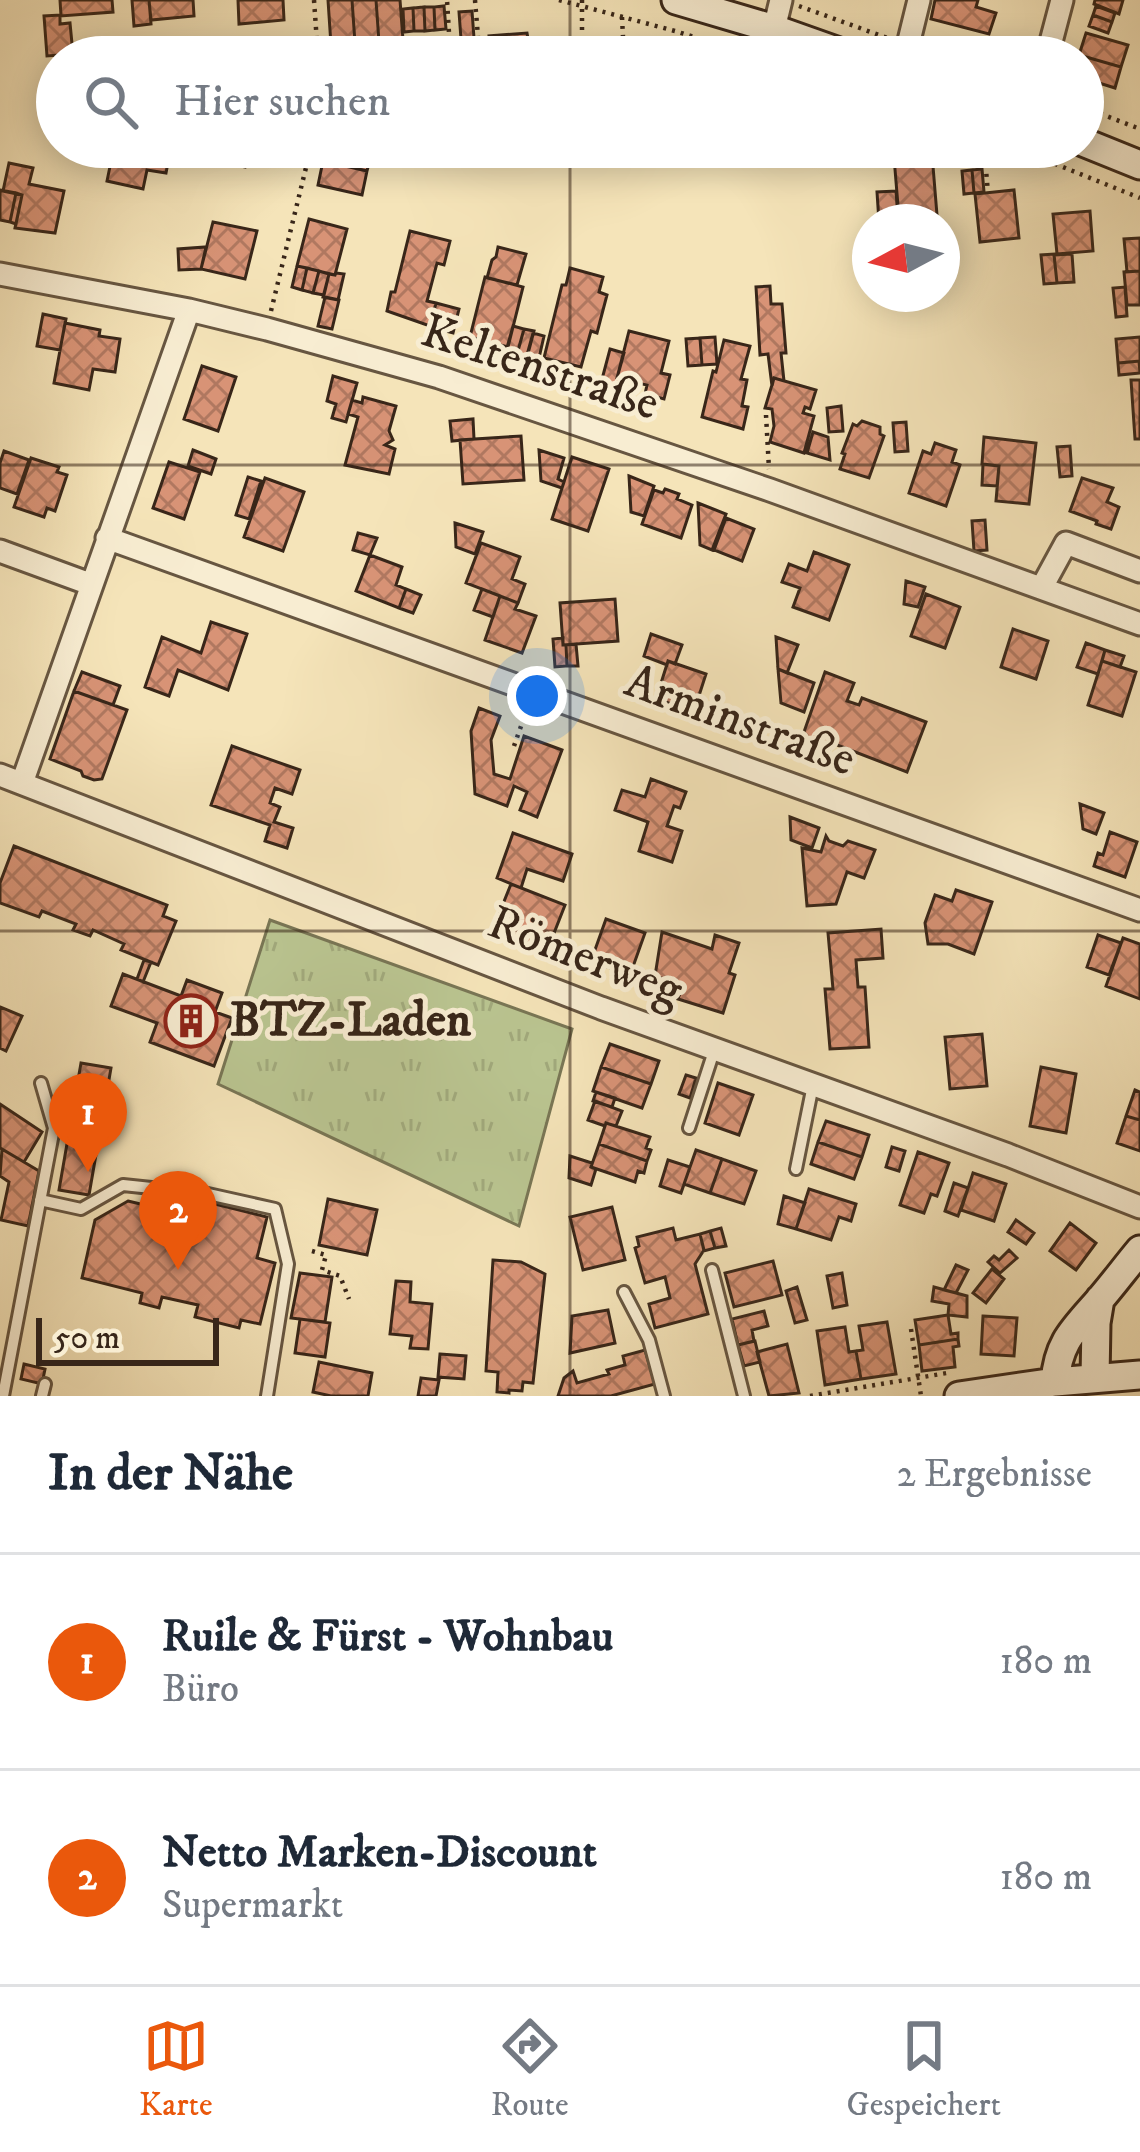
<!DOCTYPE html>
<html lang="de">
<head>
<meta charset="utf-8">
<style>
	:root { --surface:#fff; --page:#f2f2f3; --text:#1f2937; --muted:#747a83; --line:#e0e1e3; --accent:#ea580c }
	body { margin:0; font-family:"IM FELL DW Pica",serif; background:var(--page); color:var(--text) }
	.compass { position:absolute; left:852px; top:204px; width:108px; height:108px; border-radius:50%; background:var(--surface); box-shadow:0 6px 30px #0003; rotate:263deg }
	.scale { position:absolute; left:36px; bottom:30px; width:183px; box-sizing:border-box; padding-left:12px; border:6px solid #382619; border-top:0; font-size:33px; line-height:42px; white-space:nowrap; color:#382619; -webkit-text-stroke:9px #f8edd2; paint-order:stroke }
	.you { position:absolute; left:537px; top:696px; width:42px; height:42px; margin:-30px; border:9px solid #fff; border-radius:50%; background:#1a73e8; box-shadow:0 0 0 18px #1a73e833 }
	.badge { display:grid; place-items:center; width:78px; height:78px; border-radius:50%; background:var(--accent); color:#fff; font-size:39px; font-weight:700 }
	.pin { position:absolute; translate:-50% -99px; filter:drop-shadow(0 3px 6px #0008) }
	.pin::after { content:''; position:absolute; top:63px; width:42px; height:36px; background:inherit; clip-path:polygon(0 0,100% 0,50% 100%) }
	.list { margin:0; padding:0; list-style:none }
	h2 { display:flex; justify-content:space-between; align-items:center; height:156px; margin:0; padding:0 48px; font-size:51px }
	h2 small { font-size:39px; font-weight:400; color:var(--muted) }
	.list li { display:grid; grid-template-columns:78px 1fr auto; gap:36px; align-items:center; box-sizing:border-box; height:216px; padding:0 48px; border-top:3px solid var(--line) }
	.list b { display:block; font-size:45px; white-space:nowrap }
	.list p { margin:0; font-size:39px; white-space:nowrap; color:var(--muted) }
	.list em { font-size:39px; font-style:normal; color:var(--muted) }
	.icon { flex:none; width:66px; height:66px; fill:none; stroke:currentColor; stroke-width:2; stroke-linecap:round; stroke-linejoin:round }
	.map { position:relative; flex:none; width:1140px; height:1396px; overflow:hidden }
	.search { position:absolute; background:var(--surface); box-shadow:0 6px 30px #0003; left:36px; right:36px; top:36px; height:132px; display:flex; align-items:center; gap:30px; box-sizing:border-box; padding:0 42px; border-radius:66px; color:var(--muted); font-size:45px }
	.sheet { height:588px; background:var(--surface) }
	nav { display:flex; justify-content:space-around; align-items:center; box-sizing:border-box; height:168px; border-top:3px solid var(--line); background:var(--surface); font-size:33px; color:var(--muted) }
	nav a { display:grid; justify-items:center; gap:6px }
	nav .on { color:var(--accent) }
	.map>svg:first-child { display:block }
</style>
</head>
<body>
<div class="map">
<svg width="1140" height="1396" viewBox="0 0 1140 1396">
	<defs>
		<pattern id="grass-tufts" width="24" height="20" patternUnits="userSpaceOnUse" patternTransform="scale(3)"><rect width="24" height="20" fill="#bac591"/><path d="M3 7l-1-3M5 7V3M7 7l1-3M15 17l-1-3M17 17v-4M19 17l1-3" fill="none" stroke="#a1a97c"/></pattern>
		<pattern id="building-cross-hatch" width="8" height="8" patternUnits="userSpaceOnUse" patternTransform="scale(3)"><rect width="8" height="8" fill="#d89376"/><path d="M0 0l8 8M0 8l8-8" fill="none" stroke="#b07860"/></pattern>
	</defs>
	<rect width="100%" height="100%" fill="#f5e4b9"/>
	<filter id="stains"><feTurbulence type="fractalNoise" baseFrequency=".00167" numOctaves="4"/><feColorMatrix values="0 0 0 0 .2 0 0 0 0 .09 0 0 0 0 .02 0 0 0 .5 -.17"/></filter>
	<radialGradient id="worn" r=".72"><stop offset=".6" stop-color="#630" stop-opacity="0"/><stop offset="1" stop-color="#630" stop-opacity=".3"/></radialGradient>
	<path fill="url(#grass-tufts)" stroke="#797655" stroke-width="3" d="M270 920 572 1029 519 1226 218 1084Z"/>
	<path fill="url(#building-cross-hatch)" stroke="#382619" stroke-width="3" d="M60 0H112L113 12 61 16Z
		M132 0H149L151 24 134 26Z
		M149 0H193L194 16 151 20Z
		M238 0H283L284 20 239 24Z
		M328 0H352L355 43 331 45Z
		M352 0H376L379 42 355 43Z
		M376 0H400L403 40 379 42Z
		M935 0H978L976 7 996 13 989 34 931 19Z
		M1095 0H1123L1119 14 1094 4Z
		M444 6 446 29 435 30 434 7Z
		M1096 6 1115 13 1112 22 1093 15Z
		M424 7 425 31H414L413 8Z
		M424 7H434L435 30 425 31Z
		M413 8 414 31 404 32 403 9Z
		M472 11 474 38 461 39 459 12Z
		M60 15V24L70 23 73 54 47 56 44 16Z
		M1093 15 1112 22 1108 33 1089 26Z
		M527 33 531 57H491L489 36Z
		M1086 33 1128 45 1121 67 1079 55Z
		M578 39 579 50 586 49V57H531L529 43Z
		M448 45 449 57H413L412 48Z
		M294 47V57H246V51Z
		M1079 55 1121 67 1115 88 1083 78V57H1078Z
		M114 147H146L170 152 166 173 147 170 143 189 107 181Z
		M211 147H249L245 167 208 159Z
		M326 147 373 148 367 171 323 161Z
		M852 147 853 161 811 164 810 147Z
		M932 154 937 215 899 218 894 157Z
		M323 161 367 171 362 195 318 185Z
		M9 163 33 168 29 184 64 191 55 233 15 228 22 195 3 191Z
		M982 169 984 192 974 193 972 170Z
		M972 170 974 193 964 194 962 171Z
		M0 190 16 193 10 222 0 220Z
		M1014 190 1019 238 980 242 975 194Z
		M896 191 898 218H905V222H879L877 192Z
		M16 193 22 195 16 224 10 222Z
		M1090 211 1093 251 1057 254 1053 214Z
		M309 219 347 229 335 275 297 266Z
		M213 222 257 231 245 279 201 269Z
		M410 231 450 241 444 265 437 263 427 301 436 303 430 326 387 311 391 292H395Z
		M1140 238V271L1127 272 1124 239Z
		M206 247 201 269 179 270 178 249Z
		M498 247 526 254 517 285 487 278 492 260 496 257Z
		M1054 254 1057 283 1044 284 1041 255Z
		M1072 254 1074 282 1057 283 1054 255Z
		M297 266 307 268 302 290 292 287Z
		M307 268 319 271 313 293 302 290Z
		M570 268 603 277 599 292 607 295 597 333 591 331 581 367 544 358 562 285H566Z
		M319 271 329 274 324 295 313 293Z
		M1140 271V305H1127L1124 272Z
		M336 273 344 274 338 300 323 297 329 274 335 275Z
		M485 277 523 287 508 347 470 337Z
		M770 286 771 304H782L786 353H781L784 381 774 378 772 386 768 354 760 355 756 287Z
		M1125 287 1127 316 1116 317 1113 288Z
		M325 297 339 300 332 329 318 326Z
		M436 303 459 309 453 333 430 327Z
		M43 314 66 319 60 350 37 346Z
		M65 323 100 330 99 336 120 339 115 372 93 369 89 390 54 383Z
		M513 326 524 329 516 358 505 355Z
		M524 329 534 331 526 361 516 358Z
		M629 331 669 341 661 373 670 375 664 399 645 394 647 385 617 378Z
		M533 333 544 336 539 358 527 355Z
		M715 337 717 364 702 365 700 338Z
		M1140 337V361L1118 363 1116 339Z
		M700 338 702 365 688 366 686 339Z
		M724 340 750 346 741 379 747 380 742 406 748 407 743 429 702 417 713 371 716 372Z
		M610 349 624 353 617 378 627 380 624 389 601 383Z
		M1139 361 1140 373 1119 375 1118 363Z
		M202 366 236 377 218 431 184 419Z
		M333 376 357 383 346 422 332 418 336 404 327 401Z
		M774 378 816 390 810 409 805 407 803 413 814 416 804 453 770 442 774 426 772 409 765 408Z
		M1140 380V439H1135L1131 380Z
		M363 397 396 406 389 431 393 440 385 445 395 449 389 474 345 465 358 417 348 414 352 400 362 403Z
		M841 406 843 431 829 432 827 408Z
		M473 419 474 439 452 441 450 421Z
		M862 421 880 427V434L884 436 869 478 840 469 845 454 842 453 853 424 857 426Z
		M906 422 908 451 895 452 893 423Z
		M813 432 828 437 830 460 807 453Z
		M521 436 524 480 463 484 460 440Z
		M984 437 1036 443 1029 504 996 501 999 466 982 464Z
		M935 443 956 450 952 462 960 465 946 506 909 493 923 451 931 454Z
		M1070 446 1072 476 1060 477 1057 447Z
		M193 450 216 459 211 474 188 466Z
		M539 450 564 458 558 479 564 482 562 488 541 481Z
		M4 451 29 460 17 494 0 488V463Z
		M572 457 609 469 588 531 552 519Z
		M31 458 59 467 57 472 67 475 55 511 47 508 44 517 14 507Z
		M169 462 200 472 184 519 153 508Z
		M983 464 999 466 997 486 982 485Z
		M629 476 654 486 644 516 631 512Z
		M248 477 261 481 249 519 236 515Z
		M265 478 304 492 283 551 244 537Z
		M1082 478 1113 488 1107 502 1119 507 1111 529 1096 524 1097 521 1070 511Z
		M665 489 679 494 677 499 692 505 681 538 642 524 654 490 663 493Z
		M698 503 726 514 712 550 700 545Z
		M726 518 754 529 742 561 714 550Z
		M985 520 987 550 974 551 972 521Z
		M455 523 483 532 475 554 456 547Z
		M358 533 377 538 370 555 353 550Z
		M481 543 520 557 512 579 525 584 518 603 466 583Z
		M814 552 849 565 829 620 793 607 800 588 782 582 789 564 807 571Z
		M370 555 402 567 396 585 406 589 399 608 356 591Z
		M906 581 925 587 918 607 904 604Z
		M406 589 421 595 413 613 399 608Z
		M482 589 500 596 493 617 474 610Z
		M926 594 960 607 945 648 911 636Z
		M500 596 518 603 515 609 536 616 522 653 485 640Z
		M615 599 618 641 563 645 560 603Z
		M211 622 247 634 228 690 178 670 169 696 145 687 162 637 201 653Z
		M1013 629 1048 641 1036 679 1001 667Z
		M651 634 682 645 675 664 668 661 667 665 644 656Z
		M776 637 798 645 787 673 778 669Z
		M563 638V645H566L567 666 555 667 553 639Z
		M1086 643 1105 650 1098 674 1077 667Z
		M576 644 578 666H567L566 645Z
		M1105 650 1124 656 1120 667 1102 661Z
		M668 661 706 674 694 711 656 699Z
		M1102 661 1136 672 1122 716 1088 705Z
		M778 669 814 683 804 712 781 703Z
		M82 672 120 686 113 705 74 691Z
		M825 672 854 683 847 701 859 705 862 698 926 722 907 772 832 743 826 759 798 749Z
		M74 691 127 710 102 779 94 780 83 776 81 771 50 759Z
		M479 708 500 716 491 740 494 774 510 779 524 736 562 750 537 817 520 810 527 792 514 786 507 806 475 794 471 731Z
		M232 746 300 770 292 794 275 788 270 803 280 807 274 822 293 828 287 848 265 841 270 825 211 805Z
		M651 779 686 792 680 808 674 806 667 826 682 831 672 862 639 851 648 822 615 810 622 790 645 797Z
		M1080 804 1104 813 1096 834 1083 829Z
		M790 817 819 828 812 848 791 840Z
		M1110 832 1137 842 1125 877 1094 866 1098 853 1103 855Z
		M513 833 572 854 563 881 527 869 521 888 497 878Z
		M826 836 829 841 843 846 848 841 875 850 864 878 847 872 836 904 807 906 802 848 821 852Z
		M14 846 167 905 163 916 176 921 158 965 121 950 124 944 93 930 90 936 73 930 76 924 42 911 39 917 0 903V883Z
		M511 884 565 905 547 951 493 929Z
		M956 890 992 902 974 954 948 944H928L925 923 935 895 952 901Z
		M606 919 645 933 630 975 591 961Z
		M881 929 883 958 856 960 858 987H865L869 1047 830 1049 825 989H833L828 933Z
		M662 932 712 949 715 935 739 943 729 973 735 975 723 1013 678 999 683 985 655 976Z
		M1098 935 1121 943 1109 975 1087 967Z
		M1123 938 1140 944V999L1106 986Z
		M144 960 151 962 143 982 137 979Z
		M123 974 181 996 187 980 222 993 215 1012 232 1018 214 1066 150 1042 157 1023 111 1006Z
		M0 1007 22 1016 6 1051 0 1048Z
		M982 1034 987 1086 950 1089 945 1037Z
		M610 1044 659 1061 651 1084 601 1067Z
		M81 1063 111 1068 89 1195 59 1190Z
		M601 1067 651 1084 642 1108 593 1091Z
		M1041 1067 1076 1074 1066 1133 1030 1126Z
		M686 1075 696 1078 690 1098 679 1094Z
		M718 1083 753 1095 739 1135 705 1123Z
		M1135 1090 1140 1092V1120L1126 1116Z
		M596 1092 615 1098 612 1107 593 1101Z
		M595 1101 622 1111 616 1126 606 1123 605 1126 588 1120Z
		M0 1104 42 1132 24 1162 0 1148Z
		M1126 1116 1140 1120V1151L1117 1143Z
		M826 1121 869 1135 862 1157 818 1142Z
		M606 1123 650 1137 646 1148 651 1150 647 1161 599 1144Z
		M818 1142 862 1157 854 1179 811 1164Z
		M599 1144 647 1161 644 1173 638 1171 635 1182 591 1167Z
		M892 1147 905 1151 899 1171 886 1167Z
		M2 1149 39 1171 28 1226 1 1220 9 1182 0 1176Z
		M696 1150 722 1159 710 1193 684 1184Z
		M918 1152 949 1163 937 1196 931 1194 924 1213 900 1205Z
		M570 1156 592 1163 591 1167 596 1169 591 1185 569 1178Z
		M722 1159 756 1171 744 1204 710 1193Z
		M668 1160 690 1167 681 1193 660 1186Z
		M973 1173 1006 1184 994 1221 961 1210Z
		M954 1183 968 1188 958 1216 945 1211Z
		M809 1189 856 1204 851 1221 839 1217 831 1240 796 1229Z
		M784 1196 805 1203 796 1229 778 1224Z
		M328 1199 377 1210 367 1255 319 1245Z
		M128 1201 211 1221 215 1204 267 1217 257 1258 275 1263 260 1324 241 1320 239 1328 195 1317 198 1305 162 1297 159 1308 140 1303 142 1293 82 1278 95 1220Z
		M612 1207 625 1260 583 1270 570 1217Z
		M1016 1220 1034 1233 1026 1244 1008 1232Z
		M1070 1223 1096 1243 1076 1270 1050 1251Z
		M673 1228 676 1240 700 1234 704 1250 695 1264 708 1314 655 1328 649 1304 670 1298 665 1277 645 1283 635 1248 639 1246 637 1237Z
		M721 1228 726 1246 715 1248 710 1231Z
		M710 1231 715 1248 704 1251 700 1234Z
		M1009 1250 1017 1258 1000 1273 988 1262 994 1256 999 1260Z
		M493 1260 521 1262 545 1274 533 1383 523 1382 522 1391 509 1390V1393L497 1392 498 1372 486 1371Z
		M773 1261 782 1295 734 1307 725 1273Z
		M956 1265 968 1270 956 1293 944 1290Z
		M992 1269 1004 1279 986 1303 973 1293Z
		M300 1273 332 1277 325 1322 291 1318Z
		M842 1273 847 1305 833 1308 827 1276Z
		M396 1281 411 1282 410 1302 432 1304 428 1349 410 1348 412 1336 390 1334Z
		M797 1287 807 1320 795 1323 786 1291Z
		M934 1287 967 1296V1317L948 1315 949 1304 932 1301Z
		M608 1310 615 1343 570 1353 572 1316Z
		M764 1311 768 1326 752 1330 754 1341 738 1345 732 1319Z
		M948 1315 951 1334 958 1333V1339L919 1345 915 1320Z
		M983 1316 1017 1318 1014 1356 981 1354Z
		M300 1319 330 1323 325 1357 295 1353Z
		M887 1322 896 1374 861 1379 856 1351 863 1350 859 1326Z
		M845 1327 849 1352 856 1351 861 1379 825 1385 817 1331Z
		M958 1339 959 1346 953 1347 955 1367 922 1371 919 1345Z
		M755 1341 760 1362 744 1366 738 1345Z
		M787 1344 799 1393 769 1396 757 1352Z
		M645 1350 655 1384 611 1396H558L564 1378 573 1371 577 1383 609 1374 607 1370 625 1365 623 1356Z
		M440 1354 466 1356 464 1379 438 1377Z
		M319 1362 372 1373 368 1396H331L313 1392Z
		M24 1364 45 1369 42 1384 21 1379Z
		M421 1378 439 1380 436 1396H418Z"/>
	<g fill="none" stroke-linecap="round" stroke-linejoin="round">
		<g stroke="#675641" stroke-width="16">
			<path id="lane" d="M689 1128 714 1051
				M796 1169 813 1085
				M40 1200 81 1209 123 1185 208 1194 275 1209 288 1264 267 1396
				M712 1270 744 1396
				M624 1292 649 1340 664 1396
				M3 1396 54 1128 41 1083
				M42 1396 45 1384"/>
		</g>
		<g stroke="#675641" stroke-width="27">
			<path id="street" d="M774 29 781 0
				M905 57 919 0
				M1047 57 1062 0
				M0 274 189 310 267 329 439 377 770 490 1140 624
				M107 538 1140 910
				M0 551 90 584
				M1042 587 1066 543 1140 571
				M0 775 601 1008 1008 1155 1140 1207
				M22 783 189 310"/>
		</g>
		<g stroke="#382619" stroke-width="33">
			<path id="secondary" d="M676 0 774 29 853 57
				M1083 142 1140 165
				M1095 1378 1096 1323 1100 1299
				M1055 1382C1058 1344 1072 1331 1096 1304 1111 1287 1125 1268 1140 1250
				M959 1396 1055 1382 1140 1375"/>
		</g>
		<path stroke="#382619" stroke-width="4.5" stroke-dasharray="3 6" stroke-linecap="butt" d="M314 0 318 57
			M475 0 479 49 490 48
			M559 0 675 31 758 57
			M582 0V49
			M799 6 890 39
			M622 17 624 57
			M423 47V44L445 42 449 33 447 0
			M1083 107 1140 129
			M984 147 988 193
			M1013 147 1140 198
			M271 311 311 147
			M766 415 769 469
			M514 746 526 712
			M312 1251 326 1255 322 1270 340 1276 349 1299
			M911 1329 921 1396
			M810 1396 947 1373"/>
		<use href="#lane" stroke="#f8edd2" stroke-width="10"/>
		<use href="#street" stroke="#f8edd2" stroke-width="21"/>
		<use href="#secondary" stroke="#f8edd2" stroke-width="27"/>
	</g>
	<path fill="none" stroke="#382619" stroke-width="3" stroke-opacity="0.55" d="M570 0V57M570 147V1396M0 465H1140M0 931H1140"/>
	<defs>
		<g id="building-ring" transform="scale(2.7)"><circle r="9.5" fill="#f8edd2" stroke="#8f2418" stroke-width="1.5"/><path d="M-4-6H4V6H1V3H-1V6H-4ZM-2.5-4.3h1.7v1.8h-1.7ZM.8-4.3h1.7v1.8H.8ZM-2.5-1h1.7V.8h-1.7ZM.8-1h1.7V.8H.8Z" fill="#8f2418"/></g>
	</defs>
	<g fill-rule="evenodd">
		<use href="#building-ring" x="191" y="1021"/>
	</g>
	<g text-anchor="middle" dominant-baseline="central" stroke-width="10" stroke-linejoin="round" paint-order="stroke">
		<g font-size="48" fill="#382619" stroke="#f8edd2">
			<text transform="translate(540 368) rotate(18)">Keltenstraße</text>
			<text transform="translate(740 721) rotate(20)">Arminstraße</text>
			<text transform="translate(585 957) rotate(21)">Römerweg</text>
		</g>
		<g font-size="48" font-weight="bold" fill="#382619" stroke="#f8edd2" text-anchor="start">
			<text x="230" y="1021">BTZ-Laden</text>
		</g>
	</g>
	<rect width="100%" height="100%" filter="url(#stains)"/>
	<rect width="100%" height="100%" fill="url(#worn)"/>
</svg>
<svg class="compass" viewBox="-18 -18 36 36"><path d="M0-13l5 13h-10z" fill="#e53935"/><path d="M0 13l5-13h-10z" fill="#747a83"/></svg>
<div class="scale">50 m</div>
<div class="you"></div>
<div class="pin badge" style="left:88px;top:1172px">1</div>
<div class="pin badge" style="left:178px;top:1270px">2</div>
<div class="search"><svg class="icon" aria-label="search" viewBox="0 0 24 24"><circle cx="10" cy="10" r="6"/><path d="M15 15l6 6"/></svg>Hier suchen</div>
</div>
<section class="sheet">
<h2>In der Nähe<small>2 Ergebnisse</small></h2>
<ul class="list">
<li><span class="badge">1</span><div><b>Ruile &amp; Fürst - Wohnbau</b><p>Büro</p></div><em>180 m</em></li>
<li><span class="badge">2</span><div><b>Netto Marken-Discount</b><p>Supermarkt</p></div><em>180 m</em></li>
</ul>
</section>
<nav>
<a class="on"><svg class="icon" aria-label="map" viewBox="0 0 24 24"><path d="M3 6l6-2 6 2 6-2v14l-6 2-6-2-6 2zM9 4v14M15 6v14"/></svg>Karte</a>
<a><svg class="icon" aria-label="directions" viewBox="0 0 24 24"><path d="M12 3l9 9-9 9-9-9zM9 14v-3h6M13 9l2 2-2 2"/></svg>Route</a>
<a><svg class="icon" aria-label="saved" viewBox="0 0 24 24"><path d="M7 4h10v16l-5-4-5 4z"/></svg>Gespeichert</a>
</nav>
</body>
</html>
